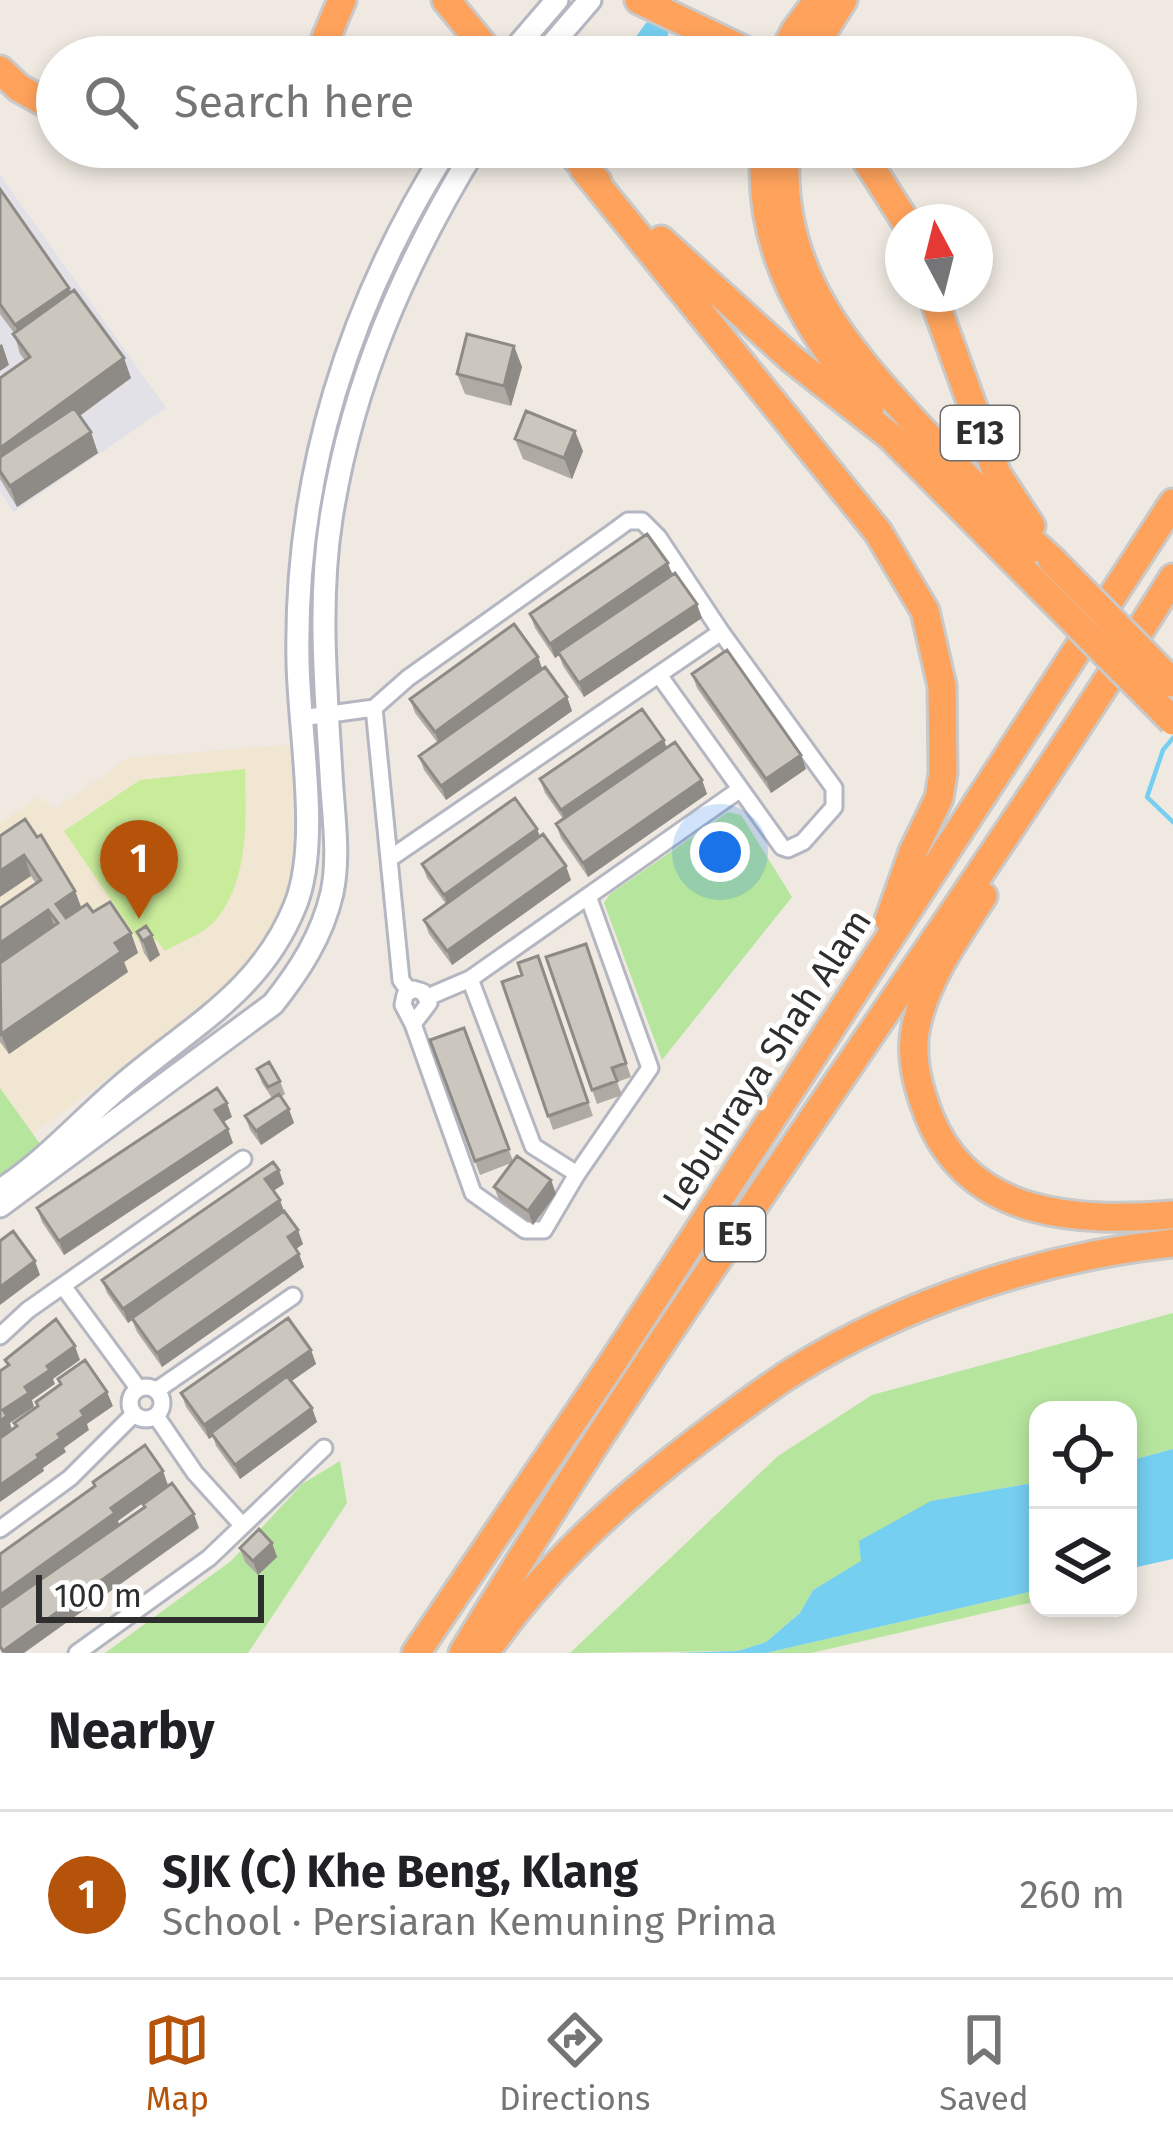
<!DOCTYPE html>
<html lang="en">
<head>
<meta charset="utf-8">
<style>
	:root { --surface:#fff; --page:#f6f6f6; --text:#202124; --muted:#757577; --line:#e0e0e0; --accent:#b45309 }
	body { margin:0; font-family:"Fira Sans",sans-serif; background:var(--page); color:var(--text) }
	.controls { position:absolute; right:36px; bottom:36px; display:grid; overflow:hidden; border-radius:24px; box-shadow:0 6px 18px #0003 }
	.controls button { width:108px; height:108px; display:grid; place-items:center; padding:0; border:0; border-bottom:3px solid var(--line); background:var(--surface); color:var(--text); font:60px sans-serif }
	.compass { position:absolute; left:885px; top:204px; width:108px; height:108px; border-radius:50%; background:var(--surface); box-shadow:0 6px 18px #0003; rotate:353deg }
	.scale { position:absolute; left:36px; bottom:30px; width:228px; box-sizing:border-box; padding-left:12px; border:6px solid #2e2e2e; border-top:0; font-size:33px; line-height:42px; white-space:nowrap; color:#2e2e2e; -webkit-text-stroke:9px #fff; paint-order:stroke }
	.you { position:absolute; left:720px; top:852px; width:42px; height:42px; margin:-30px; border:9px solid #fff; border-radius:50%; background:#1a73e8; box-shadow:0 0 0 18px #1a73e833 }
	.badge { display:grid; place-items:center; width:78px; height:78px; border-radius:50%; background:var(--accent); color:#fff; font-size:39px; font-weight:700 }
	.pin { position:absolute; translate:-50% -99px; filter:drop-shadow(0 3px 6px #0008) }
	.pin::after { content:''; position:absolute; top:63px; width:42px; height:36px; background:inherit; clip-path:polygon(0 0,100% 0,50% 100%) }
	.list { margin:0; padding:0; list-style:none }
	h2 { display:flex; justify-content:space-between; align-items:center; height:156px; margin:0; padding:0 48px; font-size:51px }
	h2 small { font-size:39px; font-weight:400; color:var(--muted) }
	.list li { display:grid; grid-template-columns:78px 1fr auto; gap:36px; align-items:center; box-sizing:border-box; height:168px; padding:0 48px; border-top:3px solid var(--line) }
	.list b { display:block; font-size:45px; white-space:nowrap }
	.list p { margin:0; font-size:39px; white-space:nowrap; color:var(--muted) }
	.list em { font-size:39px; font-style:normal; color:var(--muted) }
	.icon { flex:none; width:66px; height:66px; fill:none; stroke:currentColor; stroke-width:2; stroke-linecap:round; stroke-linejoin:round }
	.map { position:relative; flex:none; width:1173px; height:1653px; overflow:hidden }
	.search { position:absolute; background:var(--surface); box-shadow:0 6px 18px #0003; left:36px; right:36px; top:36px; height:132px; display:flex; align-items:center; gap:30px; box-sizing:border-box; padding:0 42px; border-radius:66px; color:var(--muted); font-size:45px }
	.sheet { height:324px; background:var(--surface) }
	nav { display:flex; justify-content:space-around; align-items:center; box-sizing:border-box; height:168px; border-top:3px solid var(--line); background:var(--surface); font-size:33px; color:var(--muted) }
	nav a { display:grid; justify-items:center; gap:6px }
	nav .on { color:var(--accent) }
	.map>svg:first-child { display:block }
</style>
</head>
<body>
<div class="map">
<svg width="1173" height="1653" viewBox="0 0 1173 1653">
	<rect width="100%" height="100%" fill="#efe9e1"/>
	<path fill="#e3e1e8" d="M0 175 166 408 14 512 0 492Z"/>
	<path fill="#f0e6d1" d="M295 744 296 831 291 890 263 948 231 987 33 1134 0 1088V823L38 797 55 809 128 758Z"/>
	<path fill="#b6e59e" d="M728 812 741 815 792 897 662 1060 604 903 610 894Z
		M0 1088 43 1148 0 1177Z
		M1173 1313V1449L1128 1461V1410H1038V1482L932 1501 862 1561 813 1590 800 1613 766 1642 738 1651 570 1653 778 1456 872 1395Z
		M340 1461 347 1503 248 1653H105L231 1561 302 1484Z
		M1038 1590V1601L811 1653H766Z"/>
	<path fill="#c9ec9a" d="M245 769C246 820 250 881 214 922 202 935 180 942 165 951L156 939 144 948 64 831 140 780Z"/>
	<path fill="#75cff0" d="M658 17 670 24 664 57H621L646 23Z
		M1173 1449V1559L1128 1569V1461Z
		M1038 1482V1590L766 1653H674L738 1651 766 1642 800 1613 813 1590 861 1561 859 1541 931 1501Z"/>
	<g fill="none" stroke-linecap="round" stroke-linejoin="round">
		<path stroke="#75cff0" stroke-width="4.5" d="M1173 738 1163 750 1147 797 1173 822"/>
		<g stroke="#b4b7c1" stroke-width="21">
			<path id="street" d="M374 708 408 678 613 532 628 521H642L658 537 721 632 834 788V807L803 842 788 849 782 847 659 675
				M374 708 401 980 409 991
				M301 718 374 708
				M392 857 721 632
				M470 979 533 1146 577 1174
				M413 989 423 992 429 1003 413 1024 403 1005 405 995Z
				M428 997 470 979 739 790
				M413 1024 473 1193 525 1230H544L577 1174 650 1068 588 896
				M63 1286 138 1388
				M0 1336 28 1310 243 1159
				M130 1403a16 16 0 1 1 32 0a16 16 0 1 1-32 0Z
				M157 1390 293 1296
				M156 1416 195 1473 242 1525
				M0 1529 70 1478 134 1414
				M77 1653 209 1558 324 1448"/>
		</g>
		<g stroke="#b4b7c1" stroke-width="27">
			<path id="secondary" d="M508 57 557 0
				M541 57 590 0
				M5 1187C47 1159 82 1119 121 1086 188 1028 260 993 295 906 321 843 299 732 298 662 294 477 349 303 448 147
				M0 1206 273 1004C300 970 322 936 332 893 340 855 333 813 331 774 326 689 318 603 331 519 352 383 405 263 476 147"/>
		</g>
		<g stroke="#c9c9c9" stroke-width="33">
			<path id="highway" d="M446 0 493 57
				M639 0 758 57
				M318 57 342 0
				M782 57 795 31 818 0
				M807 57 843 0
				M0 70 19 88 57 109
				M566 147 597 181
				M765 147C756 255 808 327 870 408
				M786 147C775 268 845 347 921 429 963 475 1006 519 1052 560
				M858 147 906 222
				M584 169 878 532 925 611 942 686 943 773 939 798 913 852 889 920
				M661 240 792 359 890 436 1025 572
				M932 294 997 474 1031 526
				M983 896C957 936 926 979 916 1026 909 1056 918 1088 929 1116 970 1219 1079 1222 1173 1215
				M416 1653 613 1362 1173 503
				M463 1653C686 1286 945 941 1173 578
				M485 1653C538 1576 603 1515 676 1457 715 1427 753 1397 794 1371 907 1301 1042 1257 1173 1243"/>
		</g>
		<use href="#street" stroke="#fff" stroke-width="15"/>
		<use href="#secondary" stroke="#fff" stroke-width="21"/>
		<use href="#highway" stroke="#ffa35c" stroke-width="27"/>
		<g stroke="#c9c9c9" stroke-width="33" stroke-linecap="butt">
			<path id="highway-bridge" d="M1052 560 1173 683
				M1025 572 1173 721"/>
		</g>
		<use href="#highway-bridge" stroke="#ffa35c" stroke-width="27"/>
	</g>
	<path fill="#afaba4" d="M0 189 131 378 80 416 98 453 17 507 0 479V378L25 360 20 354 14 333 0 314Z
		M514 346 522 367 511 406 465 394 457 374Z
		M515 439 583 451 572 479 523 459Z
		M672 575 702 618 584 697 563 666 559 655 555 658 535 628 530 614Z
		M538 657 542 669 567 697 572 711 446 800 424 770 419 756 438 743 415 713 410 699Z
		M692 674 806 769 771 793 697 688Z
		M666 747 702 780 707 794 588 877 561 838 556 824 563 819 545 793 540 779Z
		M537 829 540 836 571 880 452 965 429 934 424 920 446 904 427 878 422 864Z
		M0 836 75 891 81 908 131 933 138 953 124 962 128 972 9 1054 0 1042V908L36 883Z
		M137 932 160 955 150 962 144 953Z
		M586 944 631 1077 617 1082 622 1095 597 1104 546 957Z
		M538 956 593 1116 553 1130 502 982 522 975Z
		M464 1028 513 1161 551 1180 556 1194 533 1225 499 1200 494 1187 511 1163 480 1175 430 1040Z
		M257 1069 280 1081 285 1094 281 1097 294 1123 261 1145 250 1130 245 1116 272 1098 262 1083Z
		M232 1117 223 1122 233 1143 64 1255 42 1222 37 1208Z
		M284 1184 273 1191 303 1244 296 1249 304 1267 162 1367 137 1332 132 1320 128 1323 107 1293 102 1280Z
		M311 1350 316 1364 291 1381 312 1408 317 1422 240 1479 216 1446 213 1436 209 1439 186 1407 181 1393Z
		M272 1543 277 1557 258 1575 245 1562 240 1548Z"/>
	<path fill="#8e8b86" d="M69 288 77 309 23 346 15 325Z
		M2 344 9 365 0 371V345Z
		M514 346 522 367 511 406 504 386Z
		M124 358 131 378 1 473 0 448Z
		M575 431 583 451 572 479 564 458Z
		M91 432 98 453 17 507 10 486Z
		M668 563 673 577 555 658 550 644Z
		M697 604 702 618 584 697 579 683Z
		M538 657 543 671 440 746 435 732Z
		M567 697 572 711 446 800 441 786Z
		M664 740 669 754 566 824 561 810Z
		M801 755 806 769 771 793 766 779Z
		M702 780 707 794 588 877 583 863Z
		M537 829 542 843 449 909 444 895Z
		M24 855 31 876 0 897V871Z
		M566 866 571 880 452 965 447 951Z
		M75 891 83 912 64 924 56 904Z
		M48 910 56 930 0 969V943Z
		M131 933 138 953 124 962 128 972 9 1054 1 1034 115 943Z
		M152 935 160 955 150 962 143 941Z
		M227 1103 232 1117 220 1124 215 1110Z
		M289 1109 294 1123 261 1145 256 1131Z
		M228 1129 233 1143 64 1255 59 1241Z
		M279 1170 284 1184 270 1193 265 1179Z
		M551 1180 556 1194 533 1225 528 1211Z
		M280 1200 285 1214 128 1323 123 1309Z
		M298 1230 303 1244 293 1251 288 1237Z
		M299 1254 304 1267 162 1367 157 1353Z
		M35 1261 40 1275 0 1305V1287Z
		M75 1346 80 1360 53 1379 55 1384 32 1400 34 1407 10 1423 12 1430 0 1438V1421L3 1410 47 1366Z
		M311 1350 316 1364 209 1439 204 1425Z
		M107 1392 113 1406 87 1424 89 1430 64 1448 66 1452 43 1468 44 1471 0 1502V1485L37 1455 81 1411Z
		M312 1408 317 1422 240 1479 235 1465Z
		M163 1471 168 1485 118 1521 120 1527 0 1612V1595L111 1508Z
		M194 1514 199 1528 24 1653H4L3 1651Z
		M272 1543 277 1557 258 1575 253 1561Z"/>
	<path fill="#cbc7bf" stroke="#8e8b86" stroke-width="3" d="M0 189 69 288 15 325 0 304Z
		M74 290 124 358 0 448V378L30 357 13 334Z
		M467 334 514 346 504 386 457 374Z
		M74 408 91 432 10 486 0 471V457Z
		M526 411 575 431 564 458 515 439Z
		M647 534 668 563 550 644 530 614Z
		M675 573 697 604 579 683 558 652Z
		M514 624 538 657 435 732 410 699Z
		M727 650 801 755 766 779 692 674Z
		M545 667 567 697 441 786 419 756Z
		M642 709 664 740 561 810 540 779Z
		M675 742 702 780 583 863 556 824Z
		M515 798 537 829 444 895 422 864Z
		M25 819 37 837 41 835 75 891 56 904 66 918 87 904 93 912 110 902 131 933 115 943 121 952 1 1034 0 963 58 923 48 910 0 943V908L41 880 24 855 0 871V836Z
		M543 834 566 866 447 951 424 920Z
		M146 926 152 935 143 941 137 932Z
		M586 944 626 1063 612 1068 617 1081 592 1090 546 957Z
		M538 956 588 1102 548 1116 502 982 522 975 518 963Z
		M464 1028 509 1149 475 1161 430 1040Z
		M269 1062 280 1081 268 1087 257 1069Z
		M217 1088 227 1103 215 1110 228 1129 59 1241 37 1208Z
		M279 1094 289 1109 256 1131 245 1116Z
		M517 1156 551 1180 528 1211 494 1187Z
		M273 1162 279 1170 265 1179 280 1200 123 1309 102 1280Z
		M284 1211 298 1230 288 1237 299 1254 157 1353 132 1318Z
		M13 1231 35 1261 0 1287V1241Z
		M288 1318 311 1350 204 1425 181 1393Z
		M56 1319 75 1346 47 1366 50 1370 25 1387 29 1393 3 1410 7 1416 0 1421V1371L9 1365 5 1360Z
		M85 1360 107 1392 81 1411 84 1416 58 1434 61 1438 37 1455 39 1458 0 1485V1438L17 1426 14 1423 38 1406 36 1402 61 1384 58 1379Z
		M287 1376 312 1408 235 1465 211 1433Z
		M145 1445 163 1471 111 1508 115 1513 0 1595V1554L95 1486 93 1482Z
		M172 1483 194 1514 3 1651 0 1646V1608L145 1507 143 1504Z
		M259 1529 272 1543 253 1561 240 1548Z"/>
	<g text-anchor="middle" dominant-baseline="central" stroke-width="10" stroke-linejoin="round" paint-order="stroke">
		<g fill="#fff" stroke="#6d6d6d" stroke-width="3">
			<rect x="941" y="406" width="78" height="54" rx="9"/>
			<rect x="705" y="1207" width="60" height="54" rx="9"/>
		</g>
		<g font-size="33" font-weight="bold" fill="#2e2e2e">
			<text x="980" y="433">E13</text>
			<text x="735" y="1234">E5</text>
		</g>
		<g font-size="36" fill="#2e2e2e" stroke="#fff">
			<text transform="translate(767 1060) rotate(-57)">Lebuhraya Shah Alam</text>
		</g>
	</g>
</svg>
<div class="controls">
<button><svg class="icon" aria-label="locate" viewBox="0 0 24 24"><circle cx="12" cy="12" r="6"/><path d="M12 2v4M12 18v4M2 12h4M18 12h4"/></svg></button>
<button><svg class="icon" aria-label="layers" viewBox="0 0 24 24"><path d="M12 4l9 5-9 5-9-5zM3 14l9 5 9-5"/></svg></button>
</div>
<svg class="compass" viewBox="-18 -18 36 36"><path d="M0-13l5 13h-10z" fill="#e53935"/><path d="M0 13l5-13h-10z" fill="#757577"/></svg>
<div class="scale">100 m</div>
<div class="you"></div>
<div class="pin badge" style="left:139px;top:919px">1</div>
<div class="search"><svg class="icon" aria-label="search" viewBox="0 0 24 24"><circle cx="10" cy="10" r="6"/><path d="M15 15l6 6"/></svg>Search here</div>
</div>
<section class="sheet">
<h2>Nearby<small></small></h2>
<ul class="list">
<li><span class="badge">1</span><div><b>SJK (C) Khe Beng, Klang</b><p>School · Persiaran Kemuning Prima</p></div><em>260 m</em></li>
</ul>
</section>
<nav>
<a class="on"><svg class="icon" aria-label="map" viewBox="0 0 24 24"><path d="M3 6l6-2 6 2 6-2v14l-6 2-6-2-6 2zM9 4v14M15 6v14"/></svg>Map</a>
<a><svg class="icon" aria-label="directions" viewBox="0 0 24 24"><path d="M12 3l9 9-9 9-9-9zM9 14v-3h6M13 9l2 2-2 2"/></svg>Directions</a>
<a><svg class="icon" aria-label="saved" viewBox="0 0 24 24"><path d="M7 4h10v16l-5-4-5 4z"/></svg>Saved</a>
</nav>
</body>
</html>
